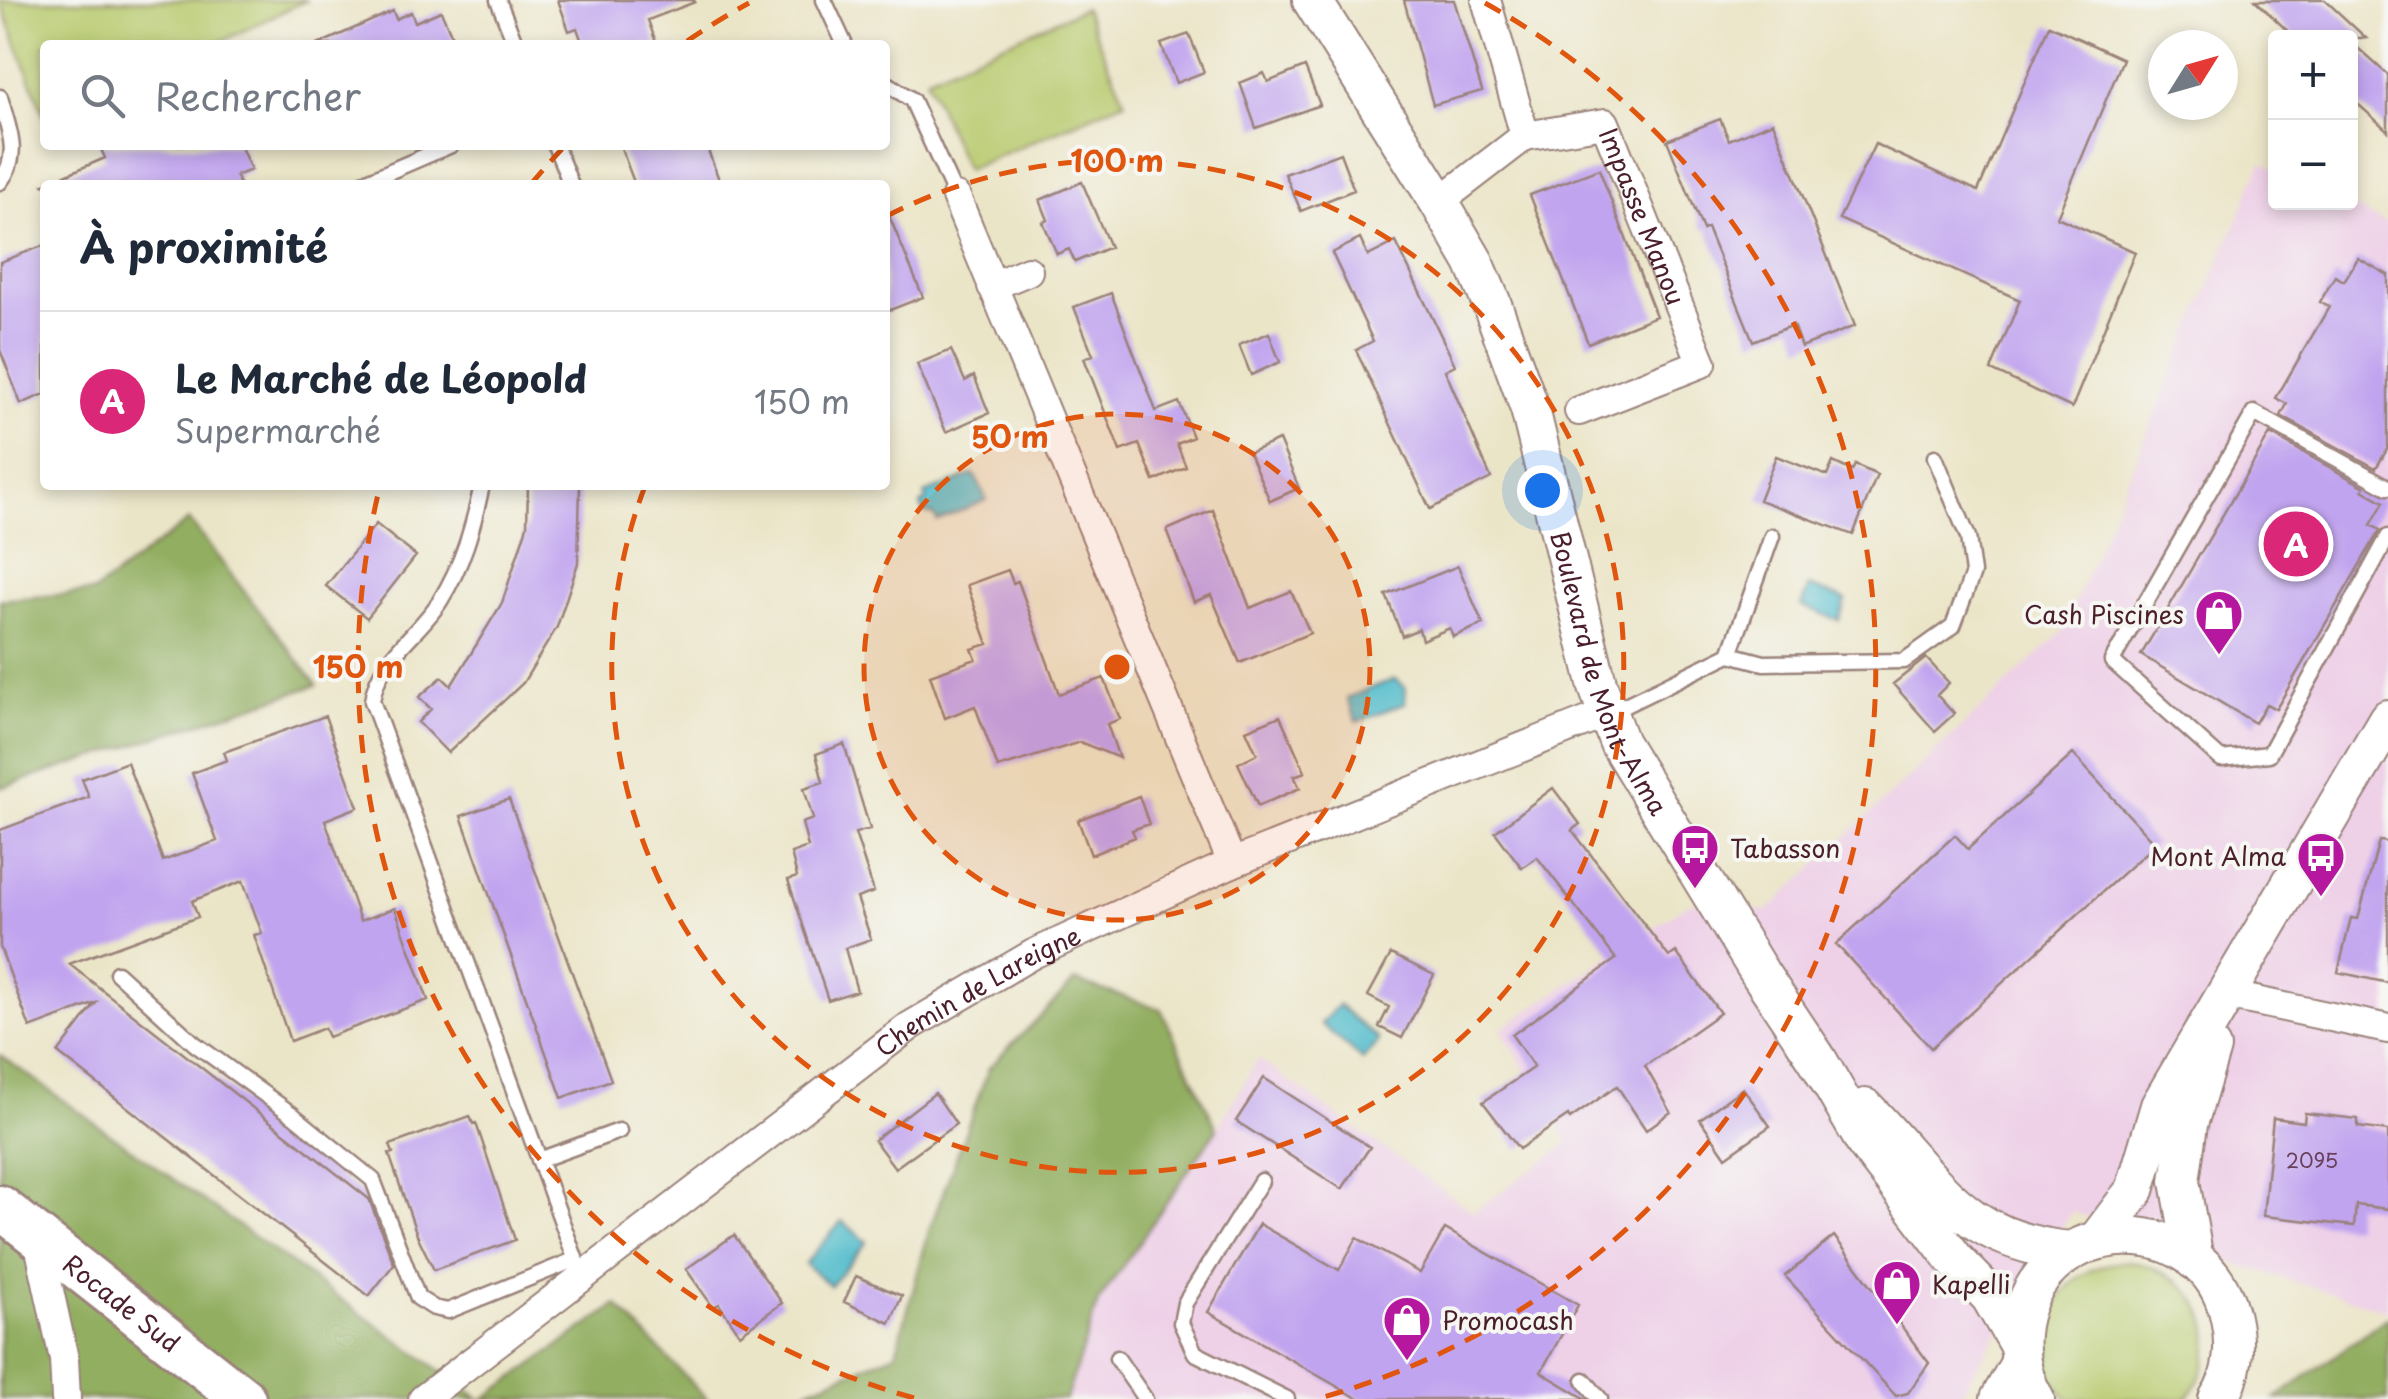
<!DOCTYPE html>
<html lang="fr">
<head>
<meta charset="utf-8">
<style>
	:root { --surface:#fff; --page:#f2f2f3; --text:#1f2937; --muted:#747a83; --line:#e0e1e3; --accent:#db2777 }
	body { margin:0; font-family:"Playpen Sans",sans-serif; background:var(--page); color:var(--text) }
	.controls { position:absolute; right:30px; top:30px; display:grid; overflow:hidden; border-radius:10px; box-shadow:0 5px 15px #0003 }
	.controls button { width:90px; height:90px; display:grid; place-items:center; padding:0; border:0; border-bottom:2px solid var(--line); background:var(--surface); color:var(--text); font:50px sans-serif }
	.compass { position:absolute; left:2148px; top:30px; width:90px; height:90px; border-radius:50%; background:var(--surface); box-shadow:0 5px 15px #0003; rotate:53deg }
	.you { position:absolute; left:1542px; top:490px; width:35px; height:35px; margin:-25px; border:8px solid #fff; border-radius:50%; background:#1a73e8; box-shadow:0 0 0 15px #1a73e833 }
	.badge { display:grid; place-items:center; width:65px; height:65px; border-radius:50%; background:var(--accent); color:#fff; font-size:32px; font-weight:700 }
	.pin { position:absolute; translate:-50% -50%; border:5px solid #fff; box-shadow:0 2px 10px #0006 }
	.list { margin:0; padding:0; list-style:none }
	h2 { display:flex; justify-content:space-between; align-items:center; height:130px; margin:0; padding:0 40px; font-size:42px }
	h2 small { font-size:32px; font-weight:400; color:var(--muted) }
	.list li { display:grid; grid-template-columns:65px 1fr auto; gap:30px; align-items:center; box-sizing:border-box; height:180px; padding:0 40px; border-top:2px solid var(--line) }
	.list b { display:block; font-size:38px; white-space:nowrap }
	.list p { margin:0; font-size:32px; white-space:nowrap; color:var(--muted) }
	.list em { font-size:32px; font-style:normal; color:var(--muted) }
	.icon { flex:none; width:55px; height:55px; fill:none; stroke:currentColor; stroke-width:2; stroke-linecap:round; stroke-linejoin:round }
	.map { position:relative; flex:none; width:2388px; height:1399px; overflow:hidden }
	.search { position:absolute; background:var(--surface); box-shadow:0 5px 15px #0003; left:40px; top:40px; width:850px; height:110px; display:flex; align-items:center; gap:25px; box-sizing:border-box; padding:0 35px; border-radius:10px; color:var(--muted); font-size:38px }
	.panel { position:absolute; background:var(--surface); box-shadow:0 5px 15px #0003; left:40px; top:180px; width:850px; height:310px; border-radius:10px }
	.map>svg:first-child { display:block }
</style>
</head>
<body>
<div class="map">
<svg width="2388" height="1399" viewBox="0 0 2388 1399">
	<rect width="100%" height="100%" fill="#f6f6f2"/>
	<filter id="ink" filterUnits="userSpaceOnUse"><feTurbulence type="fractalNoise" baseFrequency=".01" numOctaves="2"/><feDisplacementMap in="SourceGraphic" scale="20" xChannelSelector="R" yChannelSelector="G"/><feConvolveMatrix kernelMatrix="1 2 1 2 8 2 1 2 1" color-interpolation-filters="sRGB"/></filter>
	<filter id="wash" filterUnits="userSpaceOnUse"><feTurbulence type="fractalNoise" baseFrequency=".0048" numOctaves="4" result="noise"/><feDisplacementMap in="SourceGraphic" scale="40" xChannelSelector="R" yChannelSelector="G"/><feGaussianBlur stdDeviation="2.25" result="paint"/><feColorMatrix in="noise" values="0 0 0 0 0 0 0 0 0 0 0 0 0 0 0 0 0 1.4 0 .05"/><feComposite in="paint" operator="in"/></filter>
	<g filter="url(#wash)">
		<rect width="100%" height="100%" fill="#ebe5c8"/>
		<path fill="#eed0e7" d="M2262 162 2275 169 2276 202 2344 203 2388 224V1311L2072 1212 1957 1399H1066L1098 1302 1217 1129 1258 1059 1473 1212 1569 1143 1501 1029 1691 902 1768 911 2063 631Z"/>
		<path fill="#b8ca6e" stroke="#81744c" stroke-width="2.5" d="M0 0H307L214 45H45V118Z
			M1084 8 1125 101 966 170 926 78Z
			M2130 1261C2202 1276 2233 1337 2187 1399H2068C2031 1365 2042 1298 2084 1274 2099 1265 2113 1263 2130 1261Z"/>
		<path fill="#92ae61" stroke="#6e6646" stroke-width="2.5" d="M189 520 317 685 0 788V600L94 592Z
			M1075 981 1161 1009 1217 1129 1098 1302 1066 1399H785L896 1353 929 1231 989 1068Z
			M0 1055 480 1399H0Z
			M617 1305 707 1399H484Z
			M2388 1317V1399H2275Z"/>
		<path fill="#4fbbca" stroke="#4c6d7a" stroke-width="2.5" d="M974 474 987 500 937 521 934 515 924 513 921 505 927 499 925 494Z
			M1809 586 1846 600 1839 620 1801 606Z
			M1395 679 1406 688 1405 703 1357 722 1347 698Z
			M1338 1005 1379 1040 1363 1060 1321 1024Z
			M842 1221 867 1242 830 1286 805 1264Z"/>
		<g id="blocks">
			<path fill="#c1a4ef" d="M558 0H694L695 2 648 20 657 45H583L577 28 569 31Z
				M1404 0H1454L1482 91 1433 105Z
				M2255 0H2325L2366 38H2295Z
				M393 11 396 19 411 12 415 22 441 11 456 45H317Z
				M2049 25 2123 59 2057 217 2135 252 2072 408 1991 370 2020 300 1839 219 1875 144 1978 191Z
				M1189 34 1204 72 1176 83 1161 44Z
				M2350 41 2388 75V131L2350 97Z
				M1305 67 1320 105 1256 128 1240 83 1264 73 1268 82Z
				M1720 119 1729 140 1773 122 1855 326 1801 347 1793 325 1753 341 1707 228 1703 230 1667 140Z
				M99 145H240L251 170 236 176 240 185H42L105 158Z
				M620 145H706L721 185H635Z
				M1340 153 1354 190 1301 211 1285 174Z
				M1599 169 1656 316 1588 343 1530 195Z
				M1082 182 1110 247 1075 262 1069 249 1057 254 1043 222 1048 220 1040 200Z
				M885 206 923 297 885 312Z
				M1360 239 1368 256 1396 242 1455 365 1445 370 1491 478 1430 509 1356 350 1373 341 1332 253Z
				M45 245V394L21 404 0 350V262Z
				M2358 258 2388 275V448L2376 468 2281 416 2287 404 2276 398 2329 307 2320 302 2335 276 2344 281Z
				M1111 293 1156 411 1179 402 1193 437 1177 444 1186 467 1154 481 1139 444 1120 451 1084 358 1093 355 1074 307Z
				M1269 333 1280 362 1251 375 1239 345Z
				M951 350 965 381 974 376 989 413 946 432 917 364Z
				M2270 434 2365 487 2363 490 2384 502 2371 525 2380 530 2276 709 2266 704 2255 723 2141 655Z
				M1279 440 1299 488 1270 501 1249 453Z
				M1776 456 1827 476 1833 462 1852 471 1855 465 1877 475 1853 535 1759 500Z
				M528 485H580L578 563 557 627 523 683 448 753 418 722 431 709 419 697 442 677 451 686 502 603 527 526Z
				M1213 510 1250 608 1291 591 1310 633 1240 663 1211 595 1194 602 1167 530Z
				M376 524 416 556 367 618 326 586Z
				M1458 566 1483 624 1453 637 1450 628 1422 640 1419 629 1402 636 1386 595Z
				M1008 570 1013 583 1018 581 1059 694 1104 678 1120 719 1107 724 1119 758 1080 742 998 768 975 706 945 718 930 675 976 659 972 649 988 644 967 585Z
				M1926 658 1949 683 1937 695 1954 714 1935 731 1893 684Z
				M325 716 358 807 325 820 360 921 395 908 428 1000 328 1037 324 1028 290 1041 254 935 262 933 243 881 192 901 198 917 69 964 369 1199 394 1264 369 1296 58 1053 96 1003 30 1028 0 947V830L89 797 82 779 127 762 163 861 217 841 192 773 227 760 224 752Z
				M1280 716 1305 772 1294 776 1300 788 1258 806 1238 763 1257 754 1246 730Z
				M844 744 870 829 855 833 874 892 857 898 871 939 845 948 857 991 828 1000 788 880 797 877 791 853 808 847 802 823 813 819 804 788 823 782 816 754Z
				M2073 754 2155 844 1931 1048 1836 944 1955 835 1968 849Z
				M1553 788 1580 824 1572 830 1669 957 1676 952 1720 1013 1645 1066 1671 1112 1646 1130 1617 1086 1570 1119 1568 1116 1519 1149 1483 1102 1534 1067 1512 1035 1616 959 1537 857 1522 868 1495 832Z
				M1139 796 1149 824 1132 830 1135 837 1091 855 1078 820Z
				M509 799 611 1080 562 1098 461 816Z
				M2379 841 2388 842V983L2338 972 2351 918 2358 919Z
				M1391 954 1434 975 1402 1038 1379 1027 1389 1007 1368 996Z
				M1264 1078 1370 1147 1342 1189 1236 1121Z
				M1743 1088 1770 1126 1726 1157 1700 1119Z
				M935 1093 956 1124 895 1168 874 1140Z
				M2305 1113 2358 1119V1127L2388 1131V1209L2356 1205 2354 1226 2263 1216 2273 1118 2304 1122Z
				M470 1116 473 1124 476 1123 515 1240 434 1270 417 1235 389 1154 393 1153 390 1145Z
				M1259 1224 1339 1270 1357 1238 1420 1273 1445 1229 1578 1305 1541 1372 1586 1399H1359L1208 1312Z
				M734 1235 782 1303 740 1334 719 1304 713 1307 686 1269Z
				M1834 1236 1929 1363 1908 1393 1896 1396 1785 1276Z
				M856 1276 902 1296 890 1323 844 1302Z"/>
		</g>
	</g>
	<g filter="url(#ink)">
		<use href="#blocks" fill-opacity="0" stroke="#9a827a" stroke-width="2.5"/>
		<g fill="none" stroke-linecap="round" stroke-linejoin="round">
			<g stroke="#9a827a" stroke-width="19">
				<path id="lane" d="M498 0 516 45
					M824 0 845 45
					M885 82 912 100 956 197
					M0 97C8 129 22 154 0 182
					M555 145 571 185
					M358 185 451 145
					M482 485C473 527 463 564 440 601 418 636 378 657 372 701L582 1277
					M2388 487 2254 413 2112 661 2221 759 2269 754 2388 537
					M1730 654 1772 536
					M1609 713 1730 654 1764 663 1904 661 1953 626 1973 573 1968 537 1935 457
					M117 973 195 1044 293 1115 373 1180 418 1298 434 1308 448 1311 574 1260
					M539 1160 619 1131
					M1261 1181 1185 1303 1181 1323 1195 1353 1287 1399
					M1117 1358 1145 1399
					M1584 1380 1600 1399"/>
			</g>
			<g stroke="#9a827a" stroke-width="32">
				<g id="street">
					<path d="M1486 0 1525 136"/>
					<path d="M956 197 1232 863"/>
					<path id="s1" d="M1439 202 1525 136 1605 123 1702 363 1579 411"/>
					<path d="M992 286 1028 271"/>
					<path d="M2227 995 2388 1029"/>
					<path d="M38 1240 64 1359 66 1399"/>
					<path id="s2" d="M423 1399 910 1026 1033 954 1232 863 1608 713"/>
				</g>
			</g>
			<g stroke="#9a827a" stroke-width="42">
				<g id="secondary">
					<path id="s3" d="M1312 0 1439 202 1474 262 1491 302 1530 409 1598 687 1619 743 1761 975 1817 1059 1865 1142 1955 1260 1990 1296 2018 1344"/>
					<path d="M1865 1108C1935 1179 1960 1241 2070 1251"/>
					<path d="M2099 1238 2135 1190 2160 1106 2388 719"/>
					<path d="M2194 1260 2180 1181 2188 1124 2211 1048"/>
					<path d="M2000 1399 2020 1363"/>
					<path d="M2035 1399C2021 1376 2017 1351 2021 1325 2040 1212 2206 1205 2230 1318 2236 1345 2234 1376 2218 1399"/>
				</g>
			</g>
			<g stroke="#9a827a" stroke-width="48">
				<g id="primary">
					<path id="s4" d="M0 1207 244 1399"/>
				</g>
			</g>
			<use href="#lane" stroke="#fff" stroke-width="14"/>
			<use href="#street" stroke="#fff" stroke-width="28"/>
			<use href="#secondary" stroke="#fff" stroke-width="38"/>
			<use href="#primary" stroke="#fff" stroke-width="42"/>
		</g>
	</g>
	<circle cx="1117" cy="667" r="253" fill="#e0560e" fill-opacity=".12"/>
	<g fill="none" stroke="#e0560e" stroke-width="5" stroke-dasharray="18 12">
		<circle cx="1117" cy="667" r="253"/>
		<path d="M887 216A506 506 0 1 1 645 486"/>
		<path d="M914 1398A759 759 0 0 1 379 490M531 184A759 759 0 0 1 562 149M687 41A759 759 0 0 1 749 3M1485 3A759 759 0 0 1 1320 1398"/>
	</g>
	<defs>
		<g id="shop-pin" transform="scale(2.5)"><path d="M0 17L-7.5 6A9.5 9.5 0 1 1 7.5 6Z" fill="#b5179e" stroke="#f6f6f2"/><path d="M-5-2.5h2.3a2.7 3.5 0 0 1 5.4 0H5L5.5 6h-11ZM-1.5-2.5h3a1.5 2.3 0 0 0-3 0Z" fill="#fff"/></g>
		<g id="bus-pin" transform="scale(2.5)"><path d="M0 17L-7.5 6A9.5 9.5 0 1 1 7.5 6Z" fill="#b5179e" stroke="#f6f6f2"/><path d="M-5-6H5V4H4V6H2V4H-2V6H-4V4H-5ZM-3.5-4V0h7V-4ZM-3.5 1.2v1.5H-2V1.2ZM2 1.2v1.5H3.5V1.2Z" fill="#fff"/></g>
	</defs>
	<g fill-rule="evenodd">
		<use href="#shop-pin" x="2219" y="614"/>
		<use href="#bus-pin" x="1695" y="848"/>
		<use href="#bus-pin" x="2321" y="856"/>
		<use href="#shop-pin" x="1897" y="1284"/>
		<use href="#shop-pin" x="1407" y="1320"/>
	</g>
	<g text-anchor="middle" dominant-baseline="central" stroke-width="8" stroke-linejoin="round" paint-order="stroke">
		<g font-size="20" fill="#68405c">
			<text x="2312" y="1160">2095</text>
		</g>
		<g font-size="25" fill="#4a1f2b" stroke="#f6f6f2">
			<text stroke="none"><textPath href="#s1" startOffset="290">Impasse Manou</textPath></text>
			<text stroke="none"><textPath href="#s3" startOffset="742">Boulevard de Mont-Alma</textPath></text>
			<text stroke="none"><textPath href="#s2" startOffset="690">Chemin de Lareigne</textPath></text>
			<text stroke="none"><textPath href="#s4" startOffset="155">Rocade Sud</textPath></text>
		</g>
		<g font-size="25" fill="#4a1f2b" stroke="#f6f6f2" text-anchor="start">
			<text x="2184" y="614" text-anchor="end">Cash Piscines</text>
			<text x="1730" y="848">Tabasson</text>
			<text x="2286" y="856" text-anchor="end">Mont Alma</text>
			<text x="1932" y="1284">Kapelli</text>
			<text x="1442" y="1320">Promocash</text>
		</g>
	</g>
	<circle cx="1117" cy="667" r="15" fill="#e0560e" stroke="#f6f6f2" stroke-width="5"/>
	<g font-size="30" text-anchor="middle" font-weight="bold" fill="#e0560e" stroke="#f6f6f2" stroke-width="8" stroke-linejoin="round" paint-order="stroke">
		<text x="1117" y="172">100 m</text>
		<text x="1010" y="448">50 m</text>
		<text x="358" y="678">150 m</text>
	</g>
</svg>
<div class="controls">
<button>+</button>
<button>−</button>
</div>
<svg class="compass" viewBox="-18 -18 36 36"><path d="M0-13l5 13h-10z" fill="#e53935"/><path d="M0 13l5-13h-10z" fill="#747a83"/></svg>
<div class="you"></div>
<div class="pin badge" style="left:2296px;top:544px">A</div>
<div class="search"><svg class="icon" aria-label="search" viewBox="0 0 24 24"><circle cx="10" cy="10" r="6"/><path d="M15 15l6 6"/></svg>Rechercher</div>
<section class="panel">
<h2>À proximité<small></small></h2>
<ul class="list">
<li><span class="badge">A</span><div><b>Le Marché de Léopold</b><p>Supermarché</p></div><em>150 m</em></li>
</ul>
</section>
</div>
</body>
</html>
